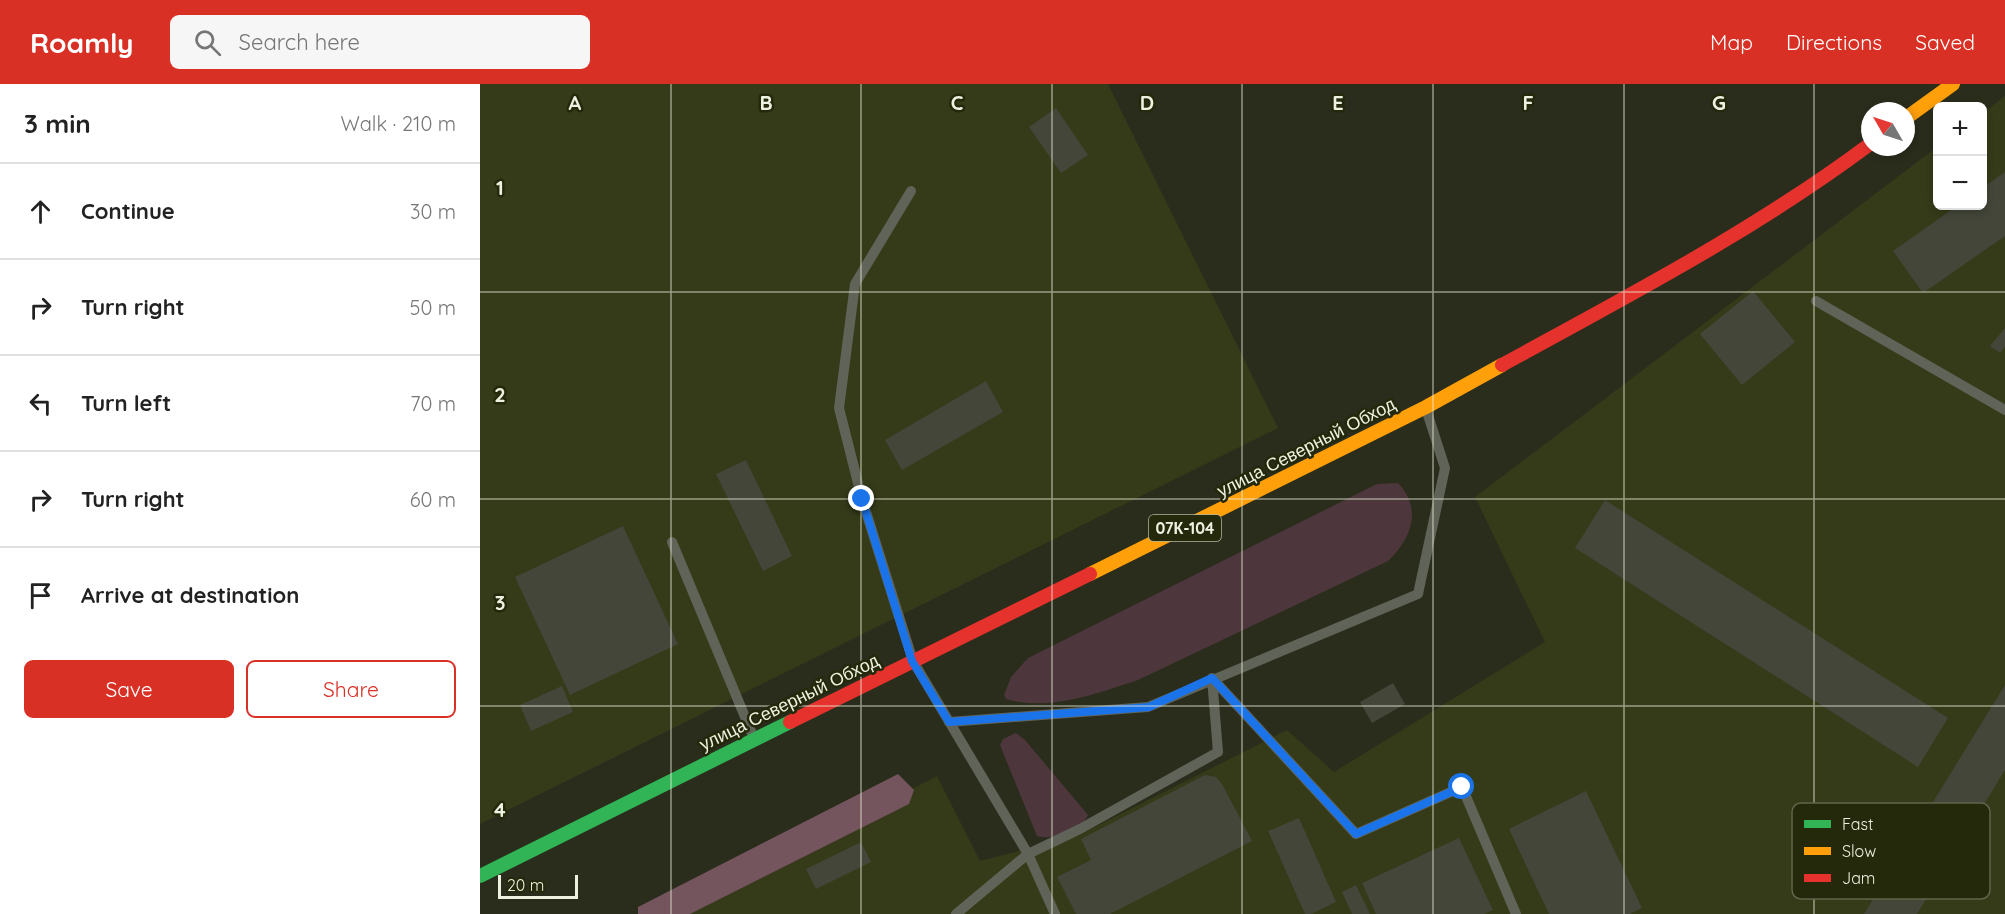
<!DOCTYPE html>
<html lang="en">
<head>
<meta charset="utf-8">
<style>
	:root { --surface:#fff; --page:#f6f6f6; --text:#222; --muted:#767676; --line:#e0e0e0; --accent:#d93025 }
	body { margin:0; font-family:Quicksand,sans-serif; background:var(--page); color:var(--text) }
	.controls { position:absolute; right:18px; top:18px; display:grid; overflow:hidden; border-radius:9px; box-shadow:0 3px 9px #0003 }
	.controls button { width:54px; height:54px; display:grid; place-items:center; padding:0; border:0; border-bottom:2px solid var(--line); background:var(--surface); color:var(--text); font:30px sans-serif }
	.compass { position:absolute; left:1381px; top:18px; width:54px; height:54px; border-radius:50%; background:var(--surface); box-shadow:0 3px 9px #0003; rotate:309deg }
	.scale { position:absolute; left:18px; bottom:15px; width:80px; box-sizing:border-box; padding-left:6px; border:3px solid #edf1df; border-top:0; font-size:16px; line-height:21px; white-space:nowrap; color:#edf1df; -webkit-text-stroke:4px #24290b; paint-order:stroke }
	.stop { position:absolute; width:18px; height:18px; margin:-14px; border:4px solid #1a73e8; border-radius:50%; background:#fff }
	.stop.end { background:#1a73e8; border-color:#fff; box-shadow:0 2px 6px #0008 }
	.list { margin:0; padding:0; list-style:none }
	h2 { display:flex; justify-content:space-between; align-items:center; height:78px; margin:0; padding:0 24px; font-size:26px }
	h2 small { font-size:20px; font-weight:400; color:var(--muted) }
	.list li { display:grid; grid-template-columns:39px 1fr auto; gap:18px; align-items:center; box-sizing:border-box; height:96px; padding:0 24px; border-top:2px solid var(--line) }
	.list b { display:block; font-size:22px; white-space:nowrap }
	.list em { font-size:20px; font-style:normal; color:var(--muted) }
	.actions { display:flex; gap:12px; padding:18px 24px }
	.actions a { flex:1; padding:14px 0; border:2px solid var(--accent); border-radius:9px; text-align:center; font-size:21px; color:var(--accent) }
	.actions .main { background:var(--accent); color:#fff }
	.icon { flex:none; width:33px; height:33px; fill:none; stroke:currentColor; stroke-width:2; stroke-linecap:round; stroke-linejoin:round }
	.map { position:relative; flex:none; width:1525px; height:830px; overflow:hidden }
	header { display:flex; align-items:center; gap:36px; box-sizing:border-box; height:84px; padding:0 30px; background:var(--accent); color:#fff }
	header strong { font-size:28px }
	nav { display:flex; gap:33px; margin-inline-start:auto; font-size:21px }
	.search { width:420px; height:54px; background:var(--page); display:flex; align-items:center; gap:15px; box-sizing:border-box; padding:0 21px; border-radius:9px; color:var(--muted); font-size:22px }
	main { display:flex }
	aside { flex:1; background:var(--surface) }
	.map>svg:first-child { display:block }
</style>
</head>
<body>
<header>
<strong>Roamly</strong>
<div class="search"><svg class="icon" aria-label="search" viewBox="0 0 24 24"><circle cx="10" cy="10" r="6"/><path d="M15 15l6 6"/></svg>Search here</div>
<nav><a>Map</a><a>Directions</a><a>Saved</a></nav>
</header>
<main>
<aside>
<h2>3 min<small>Walk · 210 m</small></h2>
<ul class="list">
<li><svg class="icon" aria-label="ahead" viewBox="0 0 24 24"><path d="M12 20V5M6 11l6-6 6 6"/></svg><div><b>Continue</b></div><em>30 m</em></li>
<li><svg class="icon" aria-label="right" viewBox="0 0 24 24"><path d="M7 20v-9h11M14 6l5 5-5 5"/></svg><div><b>Turn right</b></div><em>50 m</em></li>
<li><svg class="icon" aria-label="left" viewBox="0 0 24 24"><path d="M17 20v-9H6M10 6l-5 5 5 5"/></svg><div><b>Turn left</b></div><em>70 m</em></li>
<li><svg class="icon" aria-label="right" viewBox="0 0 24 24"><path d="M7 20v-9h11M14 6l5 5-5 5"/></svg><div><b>Turn right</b></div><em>60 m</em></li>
<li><svg class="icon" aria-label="arrive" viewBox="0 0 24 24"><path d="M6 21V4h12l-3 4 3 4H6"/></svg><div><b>Arrive at destination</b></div></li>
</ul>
<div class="actions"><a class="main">Save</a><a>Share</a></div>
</aside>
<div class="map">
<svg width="1525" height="830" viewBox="0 0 1525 830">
	<rect width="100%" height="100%" fill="#2a2d1c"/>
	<path fill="#353b19" d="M0 0H628L798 344 0 740Z
		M1525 12V830H189L457 692 500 777 597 752 807 646 854 688 1065 558 995 413 1457 63 1458 122H1502L1503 29Z"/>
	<path fill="#4d373c" d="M918 399C943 425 931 455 908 477L658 596C619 609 568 628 526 615L524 611 531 593 548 574 897 400Z
		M536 649 545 656 608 731C602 746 573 757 557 752L520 661 523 655Z"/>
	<path fill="#74545d" d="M418 690 434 706 429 720 210 830H158V823Z"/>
	<path fill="#434639" d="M576 24 608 71 581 89 549 43Z
		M1525 88V152L1443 209 1413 167 1477 122H1502V104Z
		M1273 207 1315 258 1262 301 1220 250Z
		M1525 244V263L1520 269 1510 262Z
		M506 297 523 328 422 386 405 356Z
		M266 376 312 472 283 487 236 390Z
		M1125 416 1468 634 1438 683 1095 464Z
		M143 442 198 560 90 611 35 493Z
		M913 599 925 620 892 639 880 618Z
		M1525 601V686L1437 830H1384Z
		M82 602 93 628 51 647 40 621Z
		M725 691 736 693 742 700 772 757 630 830H596L577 793 611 776 601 755Z
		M1106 707 1162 824 1150 830H1069L1029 745Z
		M819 734 856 818 831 830H825L788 747Z
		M979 754 1013 826 1004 830H896L882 799Z
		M381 758 391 778 336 805 326 785Z
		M876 801 890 830H872L862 808Z"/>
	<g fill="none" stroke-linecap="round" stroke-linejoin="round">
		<path stroke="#606357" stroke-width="10" d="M431 107 375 200 359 324 382 415 433 577 548 770 575 830
			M1336 217 1525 326
			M192 458 273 652
			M469 638 668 623 938 510 965 384 947 328
			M476 830 548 770 600 745 738 668 732 594 876 750 982 703 1036 830"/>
		<path stroke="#30b455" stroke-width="14" d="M0 792 310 638"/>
		<path stroke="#ff9f0a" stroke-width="14" d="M1426 34 1473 0
			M610 490 946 323 1022 281"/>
		<path stroke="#e5322d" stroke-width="14" d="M1022 281C1148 212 1275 146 1390 60
			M310 638 610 490"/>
	</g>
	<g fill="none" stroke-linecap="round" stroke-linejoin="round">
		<path stroke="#1a73e8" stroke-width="8" d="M382 415 432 577 469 638 669 623 732 594 876 750 982 703"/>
	</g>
	<path fill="none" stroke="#edf1df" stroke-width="1.5" stroke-opacity="0.55" d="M191 0V830M381 0V830M572 0V830M762 0V830M953 0V830M1144 0V830M1334 0V830M0 208H1525M0 415H1525M0 622H1525"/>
	<g text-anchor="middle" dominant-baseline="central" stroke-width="5" stroke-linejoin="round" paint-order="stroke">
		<rect fill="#24290b" stroke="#b1b59f" stroke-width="1.5" x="669" y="431" width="72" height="26" rx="4.5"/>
		<g font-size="16" font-weight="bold" fill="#edf1df">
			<text x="705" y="444">07К-104</text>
		</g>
		<g font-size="18" fill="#edf1df" stroke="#24290b">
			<text transform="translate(826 363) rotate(-27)">улица Северный Обход</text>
			<text transform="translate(309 618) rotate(-26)">улица Северный Обход</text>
		</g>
	</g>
	<rect x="1312" y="719" width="198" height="96" rx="9" fill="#24290b" stroke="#60654b" stroke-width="1.5"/>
	<rect x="1324" y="736" width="27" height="8" fill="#30b455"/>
	<rect x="1324" y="763" width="27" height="8" fill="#ff9f0a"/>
	<rect x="1324" y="790" width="27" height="8" fill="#e5322d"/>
	<g font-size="16" fill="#edf1df">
		<text x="1362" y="746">Fast</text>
		<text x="1362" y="773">Slow</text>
		<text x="1362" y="800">Jam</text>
	</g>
	<g font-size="20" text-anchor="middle" font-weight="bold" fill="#edf1df" stroke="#24290b" stroke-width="5" stroke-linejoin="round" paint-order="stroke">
		<text x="95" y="26">A</text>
		<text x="286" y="26">B</text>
		<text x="477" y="26">C</text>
		<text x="667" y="26">D</text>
		<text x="858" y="26">E</text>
		<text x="1048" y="26">F</text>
		<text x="1239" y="26">G</text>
		<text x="20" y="111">1</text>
		<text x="20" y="318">2</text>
		<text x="20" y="526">3</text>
		<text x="20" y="733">4</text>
	</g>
</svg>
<div class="controls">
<button>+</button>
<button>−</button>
</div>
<svg class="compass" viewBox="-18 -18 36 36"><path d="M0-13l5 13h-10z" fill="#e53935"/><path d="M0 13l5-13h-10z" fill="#767676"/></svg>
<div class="scale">20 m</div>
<div class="stop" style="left:982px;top:703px"></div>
<div class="stop end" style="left:382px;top:415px"></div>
</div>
</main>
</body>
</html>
